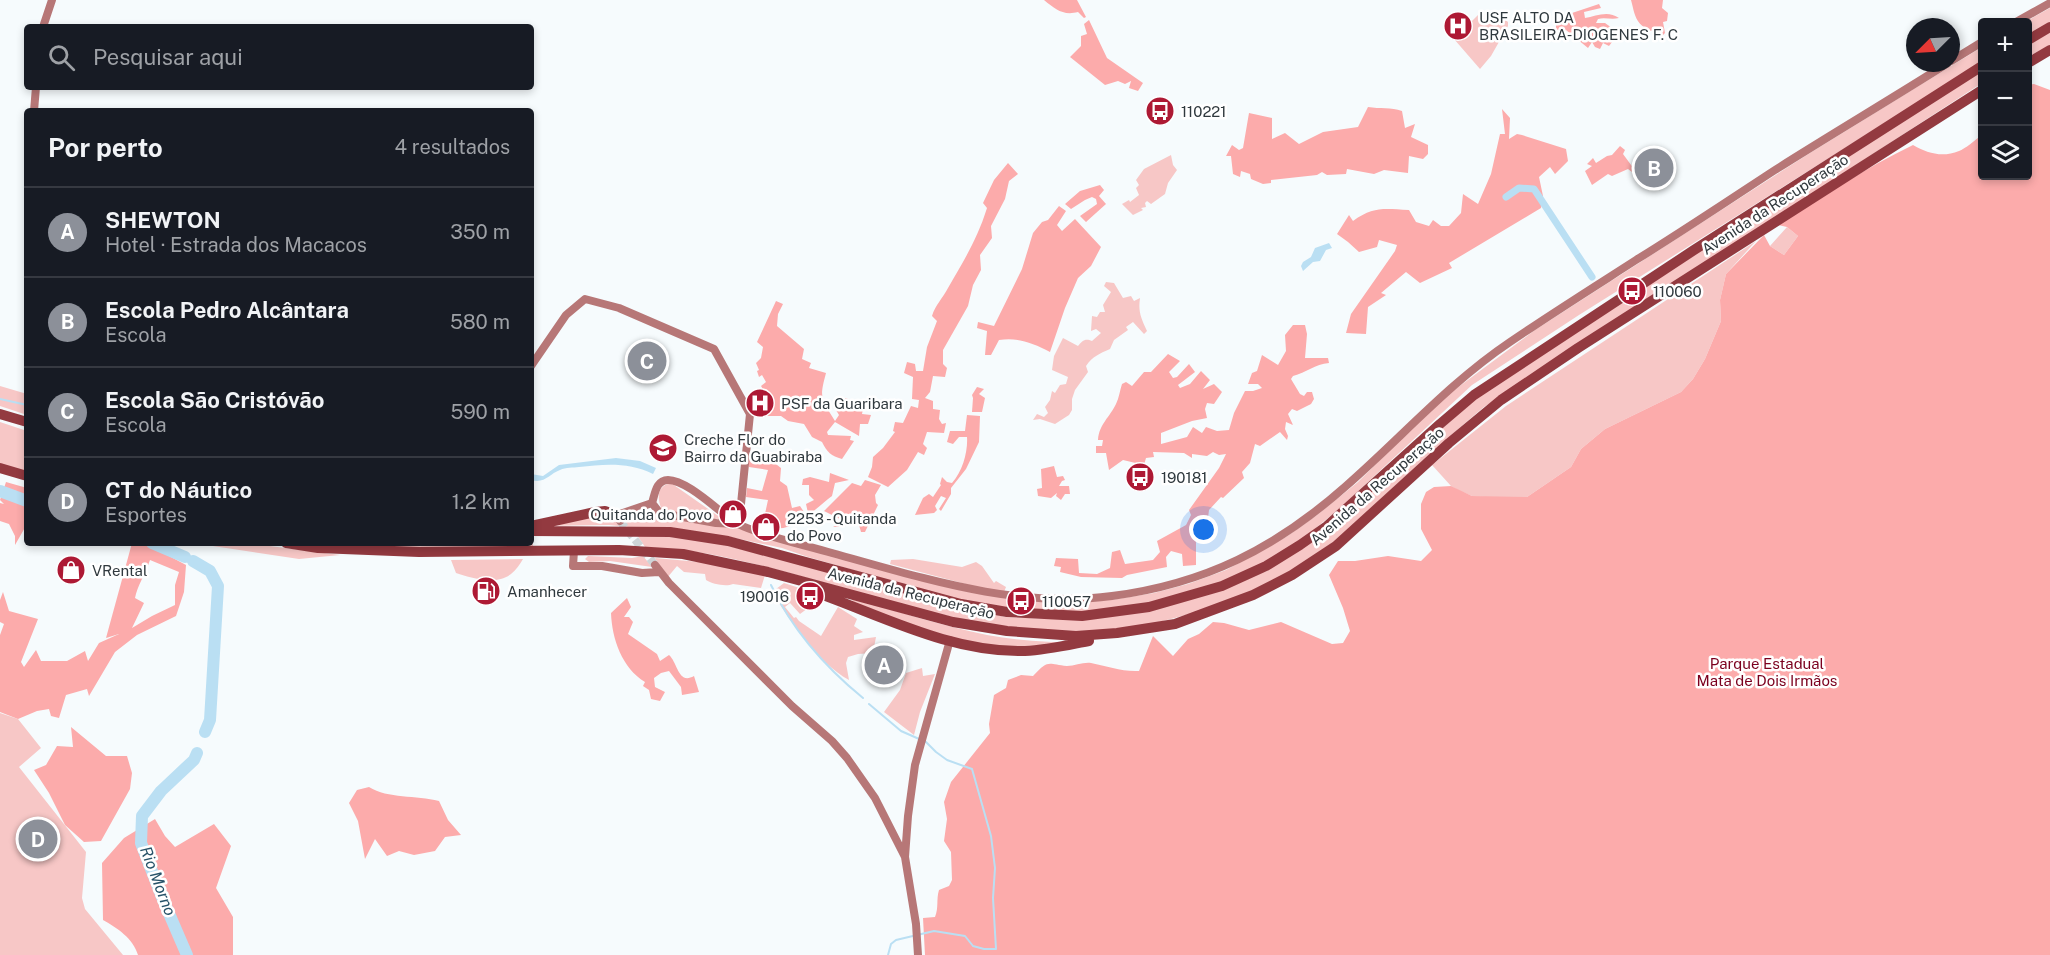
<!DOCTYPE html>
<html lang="pt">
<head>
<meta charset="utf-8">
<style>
	:root { --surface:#171b24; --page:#242831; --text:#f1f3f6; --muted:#9ea1a6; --line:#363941; --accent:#8c9099 }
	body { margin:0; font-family:"Public Sans",sans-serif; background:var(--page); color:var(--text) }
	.controls { position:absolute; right:18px; top:18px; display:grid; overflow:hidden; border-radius:6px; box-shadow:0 3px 9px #0003 }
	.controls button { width:54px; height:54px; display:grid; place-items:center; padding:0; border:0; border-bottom:2px solid var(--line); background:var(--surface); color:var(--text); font:30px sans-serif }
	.compass { position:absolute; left:1906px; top:18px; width:54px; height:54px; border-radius:50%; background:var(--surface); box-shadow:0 3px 9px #0003; rotate:246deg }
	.you { position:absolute; left:1204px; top:530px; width:21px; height:21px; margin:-15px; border:4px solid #fff; border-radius:50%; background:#1a73e8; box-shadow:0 0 0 9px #1a73e833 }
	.badge { display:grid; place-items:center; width:39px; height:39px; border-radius:50%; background:var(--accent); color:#fff; font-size:20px; font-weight:700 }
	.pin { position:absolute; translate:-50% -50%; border:3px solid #fff; box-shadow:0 2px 6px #0006 }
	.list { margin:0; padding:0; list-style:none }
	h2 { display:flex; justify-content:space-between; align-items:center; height:78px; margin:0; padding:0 24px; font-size:26px }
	h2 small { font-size:20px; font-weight:400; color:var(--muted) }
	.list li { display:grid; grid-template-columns:39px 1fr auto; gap:18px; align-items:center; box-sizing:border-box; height:90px; padding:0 24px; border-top:2px solid var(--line) }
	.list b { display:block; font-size:22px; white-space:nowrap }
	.list p { margin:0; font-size:20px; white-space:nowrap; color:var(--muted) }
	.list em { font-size:20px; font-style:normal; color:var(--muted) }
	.icon { flex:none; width:33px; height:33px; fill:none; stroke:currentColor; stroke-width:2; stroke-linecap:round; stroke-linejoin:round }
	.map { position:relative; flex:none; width:2050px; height:955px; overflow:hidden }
	.search { position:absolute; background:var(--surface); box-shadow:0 3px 9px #0003; left:24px; top:24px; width:510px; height:66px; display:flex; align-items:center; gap:15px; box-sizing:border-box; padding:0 21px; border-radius:6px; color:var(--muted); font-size:22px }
	.panel { position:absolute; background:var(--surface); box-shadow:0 3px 9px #0003; left:24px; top:108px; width:510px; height:438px; border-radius:6px }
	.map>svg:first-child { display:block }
</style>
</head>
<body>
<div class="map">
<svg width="2050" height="955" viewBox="0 0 2050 955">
	<rect width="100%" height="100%" fill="#f6fbfd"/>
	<path fill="#f7c7c6" d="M2050 8V22L2028 35V22H2025Z
		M1484 14 1500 16 1508 22V26L1491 56 1480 69 1454 39 1478 15Z
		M2050 32V45L2028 57V45Z
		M1982 47V62L1579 315 1472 385 1340 508 1305 537 1271 560 1223 582 1157 602 1101 611 1037 612 968 603 808 557 782 548 730 537 609 525 539 526 595 513 618 517 642 511 661 514 738 528 981 594 1037 602 1111 600 1154 593 1188 584 1226 570 1286 537 1317 515 1358 482 1418 422 1449 394 1535 330 1810 153Z
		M1982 70V83L1484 407C1449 436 1417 466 1384 496 1360 519 1335 544 1306 562 1227 610 1130 639 1037 631 984 627 931 612 879 598 823 583 767 565 709 554 688 550 666 549 645 547L637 535 685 538 721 544 1005 617 1081 620 1267 571 1390 474 1478 397 1615 306Z
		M1171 155 1173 165 1177 170 1168 183 1165 194 1151 204 1147 201 1145 203 1146 207 1141 208 1143 210 1133 215 1122 204 1129 200 1130 202 1139 195 1136 188 1139 185 1136 180 1144 169Z
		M1787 227 1798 236 1784 255 1770 246Z
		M1756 241 1726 274 1720 300 1721 321 1705 359 1693 379 1681 392 1605 429 1581 449 1571 467 1527 497 1500 498 1472 496 1460 491 1451 486 1432 465 1506 406Z
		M1106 282 1114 283 1123 298 1131 296 1134 301 1140 298C1138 312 1141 318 1147 331L1144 334 1133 322 1126 327 1128 330 1114 340 1110 349C1099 354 1093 356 1086 366L1088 372 1075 390 1072 399V410L1069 415 1055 424 1040 419 1033 420 1037 414 1044 417 1048 413 1045 407 1050 400 1052 391 1055 393 1060 385 1066 384 1068 377 1052 370 1054 356 1063 338 1078 346C1082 341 1085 338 1092 341L1101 333 1096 329 1091 331 1092 316 1097 317 1100 312H1105L1103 305 1111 292 1104 286Z
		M0 386 27 394V415L0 406Z
		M0 422 27 431V472L0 464Z
		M671 483 724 520 666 511 661 508C657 497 657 486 671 483Z
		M531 537H533V547L399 549 310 543H531Z
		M193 543H247L340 555 299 559Z
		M588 556 632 558 643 556 652 567 610 561 589 562 585 559Z
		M655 558 711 563 765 575 761 588 733 584C726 587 712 584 706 580L705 574 684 572 677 566 667 578Z
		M523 559C520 564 516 570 511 574 496 586 472 578 456 573L451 560Z
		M913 559 962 567 976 562 982 566 994 583 996 581 1006 587 1004 592 977 587 890 564 891 560Z
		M784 583 815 593 808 608 800 614 790 603 785 607 794 618 796 617 799 621 821 636 838 607 857 619 854 626 863 632 854 635V640L876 637 873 653 858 654 848 657 846 663 849 680C817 662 791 622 772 592Z
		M853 599C898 611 942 626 987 635 1018 641 1049 642 1080 643 1054 645 1027 647 1001 647 955 646 893 622 852 601Z
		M922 668 923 676 935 674 920 712 914 735 884 712 900 690 906 673Z
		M0 713 18 719 41 748 19 767 86 852 82 898 85 909 123 955H0Z"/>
	<path fill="#fcabab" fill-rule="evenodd" d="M1044 0H1077L1086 17 1084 18 1078 12C1063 16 1055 9 1044 0Z
		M1631 0H1663L1662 8 1668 13 1667 21 1663 22 1665 33 1662 36 1656 34 1655 28 1651 31C1635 24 1635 15 1631 0Z
		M1599 4 1601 8 1584 12 1585 18C1596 16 1608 10 1619 18 1611 20 1605 17 1598 19L1596 23H1605L1619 33 1609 46 1603 43 1600 49 1595 47 1592 42 1588 48 1566 30 1562 33 1556 29V21L1560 17Z
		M1089 20 1107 58 1143 83 1138 91 1129 88 1131 81 1125 84 1118 81 1105 85 1070 57 1081 46V36L1087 34 1084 24Z
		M2034 84 2050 90V955H925L923 918 935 917C939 907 936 900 939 890L949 886 952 880 951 852 944 841 947 819 944 802 951 782 990 733 989 724 994 695 1006 688 1008 680 1021 675 1033 676C1049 659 1047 664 1067 666 1075 666 1083 662 1091 663 1107 666 1122 672 1139 671L1153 636 1173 656 1188 639 1199 634 1213 622 1224 623 1249 630 1281 622 1332 644 1343 643 1350 631 1343 608 1329 575 1338 561H1355L1388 556 1421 561 1432 550 1421 529V504L1426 492 1434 487 1451 486 1472 496 1527 497 1571 467 1581 449 1605 429 1681 392 1693 379 1705 359 1721 321 1720 300 1726 274 1764 235 1770 246 1784 255 1798 236 1787 227 1778 225C1822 197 1865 168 1913 145 1927 153 1942 158 1959 151 1965 149 1975 140 1982 135V176H2028V85Z
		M1368 107C1380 109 1391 107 1402 111L1405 128 1415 124 1411 137 1428 145V154L1423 159 1409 156 1408 173 1384 170 1374 174 1347 169 1346 174 1327 175 1322 172 1317 175 1271 180V183L1263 184 1251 179 1250 174 1241 171 1240 177 1233 174 1231 156H1226L1232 145 1239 150 1243 148 1249 113 1272 118V139L1285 133 1299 144 1323 132 1358 127Z
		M1502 109 1510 118 1509 139 1517 134 1522 135 1566 149 1568 161 1555 174 1550 167 1539 177 1543 196 1541 208 1449 263 1452 268 1420 283 1406 272 1381 293 1386 295 1368 307 1366 334 1346 333 1351 314 1395 251 1397 245 1379 240 1377 247 1359 252 1348 242 1337 234 1349 215 1353 221C1374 206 1384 209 1409 210L1416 222 1429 226 1433 220 1441 226H1449L1461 213 1463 194 1478 204 1491 174 1500 134H1505Z
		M1620 146 1625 150 1623 154 1634 169 1632 172 1628 169 1612 176 1608 174 1592 185 1585 171 1592 166 1587 164 1593 158 1596 163 1607 156 1612 155Z
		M1008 163 1018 174 1009 181 1005 199 991 226 992 238 980 255 981 270 973 285 968 306 943 350V364L947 368 945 377 933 376 930 392 925 398 933 401V409L940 410 939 419 942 424 946 423 944 433 927 432 923 444 927 448 924 455 918 452 907 470 888 487 868 477 872 467 873 457 883 448 895 432 893 431 895 422 903 423 911 406 918 408 919 400 912 399 913 377 904 373 907 362 915 364 916 371H923L927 347 937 321 932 316C935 305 943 298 948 288 964 260 977 240 987 208L983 203 994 180Z
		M1100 185 1104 190 1099 196 1106 204 1086 222 1080 216 1097 204 1096 199 1092 197 1085 200 1071 209 1065 204 1080 191Z
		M1059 206 1066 211 1057 225 1062 231 1075 219 1101 247 1091 266 1078 278 1065 308 1050 352C1033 343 1018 337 999 340L991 355H985L987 331 977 328 978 322 994 326 1022 269 1033 233 1042 222 1048 220Z
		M776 301 783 304 778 314 777 326 804 349 802 359 811 363 809 368 826 373C819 399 821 398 835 421L839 415 833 405 838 406 839 411H843L845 398 864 404 862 414 871 415 868 424H860L859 436 835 422 827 432 828 435 851 436 850 440 854 441 842 459C831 456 827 452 822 442L812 437 804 424 788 421 781 416H764L766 401 756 396 764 391 761 386 766 382 762 375 759 377 757 371 759 370 756 363 761 358 763 347 757 342Z
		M1293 325H1305L1307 334 1305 358H1328L1329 363C1315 364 1306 373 1293 376L1291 379 1300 394 1304 396 1307 392H1312L1314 399 1311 404 1297 411 1292 409 1288 414 1293 425 1286 422 1285 429 1288 436 1287 440 1280 432 1260 446 1255 444 1250 463 1242 472 1244 478 1223 498 1221 497 1209 510 1207 526 1196 527V565L1183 566 1182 554 1171 551 1166 557 1167 567 1127 575 1122 578 1081 577 1060 572 1061 567 1054 566 1056 558 1078 559 1079 573 1097 574 1110 568 1112 552 1120 550 1125 564 1153 560 1160 552 1157 541 1186 525 1191 515 1189 510 1219 468 1226 454 1219 455 1213 452 1207 456 1192 454V458L1184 453 1153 452 1154 457 1146 458 1144 465 1123 460 1109 470 1106 453H1096V446H1102L1103 440H1098C1099 424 1110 417 1116 404 1119 398 1120 390 1122 384L1126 382 1132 386 1144 372H1151L1168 354 1180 361 1169 372 1173 378 1177 377 1189 364 1195 372 1178 385 1180 388 1190 384 1201 371 1210 380 1203 389 1214 384 1222 392 1214 404 1207 403 1205 409 1207 418 1192 421 1161 433V444L1187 437 1193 427 1202 433 1206 427 1217 431 1229 430 1234 413 1245 391H1253L1262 388 1258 384H1248L1252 373 1257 371 1262 355 1278 365 1286 351 1285 335Z
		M977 387 984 389 979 394 985 398 982 412H972L973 398 972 395Z
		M967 415 980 416 979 442 966 469 951 488V494L941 511 939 509 946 498 941 496 935 506 937 510 934 513 915 515 923 498 929 494 933 497 941 485 940 484 942 477 947 482 952 483C963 471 968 451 967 437H959L953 444 947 442 950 431H965Z
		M749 458 772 461 781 468 780 481 787 486 792 508 800 506 806 515 808 513 806 504 814 500 809 495V485H802L803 479 810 477 829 482 830 473 849 480 835 483 832 496C814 509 787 541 763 523L768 500 746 497 747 488 762 491 768 470 749 467Z
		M1054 466 1057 477 1063 476 1065 480 1062 481 1059 486H1069L1070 494H1065L1061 500 1056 496 1057 493 1051 498 1038 496 1037 489 1042 488 1041 469Z
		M865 480 881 485 875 495 876 503 878 505 865 532H861L859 525 833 527 840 523 855 522 854 519H840L824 511 852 483 861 486Z
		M6 482 27 488V524L15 545V536L9 524 0 521V503L4 504 0 500Z
		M132 543H145L186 565 184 592 176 616 137 635 115 652 89 696 87 689 66 695 59 718 51 716 49 709 37 711 18 719 0 712V635L4 624 0 622V600L3 592 9 611 38 619 21 662 24 667 36 650 41 661H67L85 651 88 661 99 643 119 634 106 638ZM150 560 179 572 175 585V605L152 616 132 628 144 603 135 598C137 587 146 572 150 560Z
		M627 598 631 607 624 617H629L633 622 628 634 657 654 660 661 669 655C678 663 678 685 694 676L699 692 682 695 681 687 669 671 661 673 654 678 655 687 665 692 660 701 651 699 649 690 643 686 645 682C622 668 612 639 611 613Z
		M71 727 106 756H127L132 773 130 789 101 841 84 842 65 825 49 793 34 770 46 765 57 746 73 747Z
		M369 787C388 799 416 795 439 801L448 820 461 835 445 837 435 851 414 855 399 851 387 856 375 839 365 859 358 821 349 803 357 790Z
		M155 819 165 836 175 847 214 824 231 846 216 888 233 917V955H138C133 938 117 928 103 920L102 863 124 838Z"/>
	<path fill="#badff3" d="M1329 243 1332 248 1326 250 1320 261 1313 262 1303 271 1301 266 1303 262 1311 257 1315 248Z
		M616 458 640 461 656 468 653 474C629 462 605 464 579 467 573 468 566 467 560 470 549 474 545 484 531 480V474L543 476 559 465Z"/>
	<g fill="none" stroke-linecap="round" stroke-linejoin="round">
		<path stroke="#badff3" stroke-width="2" d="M0 399 27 405
			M771 585C792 629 825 667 863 698
			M869 704 901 731 926 742 936 752 947 760 972 769 991 836 995 868 993 898 996 949H984L973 946 965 936 934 931 896 940 891 944 888 955"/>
		<path stroke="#badff3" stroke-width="7" d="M1506 197 1519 188 1534 189 1592 277"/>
		<path stroke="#badff3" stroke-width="12" d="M0 491 27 501
			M152 543 185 557
			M193 561 210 571 218 586 210 720 205 732
			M187 955 162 897 141 843 142 816 161 791 194 760 197 753"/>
		<path stroke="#ced4d7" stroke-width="8" stroke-dasharray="8 4" stroke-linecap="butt" d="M620 521 655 565"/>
		<path stroke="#b77777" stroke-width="8" d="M2016 22 2050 3
			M43 27 52 0
			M1951 61 1982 42
			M34 111 36 87
			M531 366 566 315 585 299 619 308 714 349 750 414 739 524
			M652 503C655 494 656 480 668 480 688 480 721 514 738 524 762 536 805 545 832 553 923 578 1016 609 1112 596 1205 584 1276 548 1346 486 1401 438 1449 383 1510 342 1551 314 1594 287 1636 260 1683 231 1729 200 1775 170 1832 134 1891 99 1948 63
			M652 503 659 512 666 514 716 523 738 524
			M620 521 617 515 652 503
			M574 551 573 566H602L642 573 659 572
			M655 565 669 583 792 706 832 741 847 758 875 798 905 857
			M918 955 916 924 905 857 908 816 915 765 950 640"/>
		<path stroke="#933a40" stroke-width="10" d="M2028 40 2050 27
			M2028 63 2050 50
			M0 414 27 422
			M0 468 27 476
			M531 526 595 512 605 511 617 515
			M531 531 670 532 728 541 961 604 1007 612 1082 616 1149 607 1222 586 1266 566 1300 545 1327 526 1440 424 1474 395 1694 250 1982 66
			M286 543 318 548 419 552 619 550 683 554 768 572 953 622 1007 631 1076 636 1117 633 1175 624 1253 595 1292 575 1336 546 1449 443 1501 400 1578 348 1982 90
			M809 590C879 614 949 653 1025 651 1047 650 1068 645 1089 641"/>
	</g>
	<defs>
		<g id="hospital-disc" transform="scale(1.5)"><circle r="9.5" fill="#ad1934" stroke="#fff"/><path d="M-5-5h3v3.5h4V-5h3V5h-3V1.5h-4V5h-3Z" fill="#fff"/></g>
		<g id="bus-disc" transform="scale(1.5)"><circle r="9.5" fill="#ad1934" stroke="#fff"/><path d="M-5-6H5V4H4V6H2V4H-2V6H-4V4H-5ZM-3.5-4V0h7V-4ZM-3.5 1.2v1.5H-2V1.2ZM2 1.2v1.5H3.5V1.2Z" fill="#fff"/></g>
		<g id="school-disc" transform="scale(1.5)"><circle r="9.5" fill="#ad1934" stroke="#fff"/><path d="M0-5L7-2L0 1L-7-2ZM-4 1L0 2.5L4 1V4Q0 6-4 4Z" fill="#fff"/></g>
		<g id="shop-disc" transform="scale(1.5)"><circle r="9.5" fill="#ad1934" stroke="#fff"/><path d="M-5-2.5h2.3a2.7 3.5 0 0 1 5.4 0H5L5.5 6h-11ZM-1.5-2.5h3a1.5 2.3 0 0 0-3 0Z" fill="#fff"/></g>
		<g id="fuel-disc" transform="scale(1.5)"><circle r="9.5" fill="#ad1934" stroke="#fff"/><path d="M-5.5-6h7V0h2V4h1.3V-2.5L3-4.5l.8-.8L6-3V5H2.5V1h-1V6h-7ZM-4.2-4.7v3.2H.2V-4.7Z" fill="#fff"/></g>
	</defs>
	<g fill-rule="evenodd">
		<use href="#hospital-disc" x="1458" y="26"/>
		<use href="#bus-disc" x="1160" y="111"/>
		<use href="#bus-disc" x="1632" y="291"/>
		<use href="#hospital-disc" x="760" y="403"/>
		<use href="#school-disc" x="663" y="448"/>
		<use href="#bus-disc" x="1140" y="477"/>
		<use href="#shop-disc" x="733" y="514"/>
		<use href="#shop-disc" x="766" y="527"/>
		<use href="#shop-disc" x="71" y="570"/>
		<use href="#fuel-disc" x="486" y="591"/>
		<use href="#bus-disc" x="810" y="596"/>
		<use href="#bus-disc" x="1021" y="601"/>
	</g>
	<g text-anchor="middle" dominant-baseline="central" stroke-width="5" stroke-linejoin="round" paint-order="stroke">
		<g font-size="15" fill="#30393e" stroke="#fff" text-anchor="start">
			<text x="1479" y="17">USF ALTO DA<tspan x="1479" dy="17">BRASILEIRA-DIOGENES F. C</tspan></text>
			<text x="1181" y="111">110221</text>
			<text x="1653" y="291">110060</text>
			<text x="781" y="403">PSF da Guaribara</text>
			<text x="684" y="439">Creche Flor do<tspan x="684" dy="17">Bairro da Guabiraba</tspan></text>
			<text x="1161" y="477">190181</text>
			<text x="712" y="514" text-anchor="end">Quitanda do Povo</text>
			<text x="787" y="518">2253 - Quitanda<tspan x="787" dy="17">do Povo</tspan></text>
			<text x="92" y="570">VRental</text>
			<text x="507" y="591">Amanhecer</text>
			<text x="789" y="596" text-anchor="end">190016</text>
			<text x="1042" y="601">110057</text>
		</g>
		<g font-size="15" fill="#30393e" stroke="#fff">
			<text transform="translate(1775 204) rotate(-33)">Avenida da Recuperação</text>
			<text transform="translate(1377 486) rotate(-41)">Avenida da Recuperação</text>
			<text transform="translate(911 593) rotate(14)">Avenida da Recuperação</text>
		</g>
		<g font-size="15" fill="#7b001e" stroke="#fff">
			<text x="1767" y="663">Parque Estadual<tspan x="1767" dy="17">Mata de Dois Irmãos</tspan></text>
		</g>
		<g font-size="16" font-style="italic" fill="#285369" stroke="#fff">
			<text transform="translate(158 881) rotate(69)">Rio Morno</text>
		</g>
	</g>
</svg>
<div class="controls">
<button>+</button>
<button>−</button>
<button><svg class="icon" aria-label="layers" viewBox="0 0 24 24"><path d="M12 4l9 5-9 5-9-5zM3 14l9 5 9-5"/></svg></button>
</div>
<svg class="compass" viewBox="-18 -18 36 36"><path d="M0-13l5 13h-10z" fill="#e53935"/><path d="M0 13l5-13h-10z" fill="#9ea1a6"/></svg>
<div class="you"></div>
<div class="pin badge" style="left:884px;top:665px">A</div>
<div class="pin badge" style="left:1654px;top:168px">B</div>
<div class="pin badge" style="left:647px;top:361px">C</div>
<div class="pin badge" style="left:38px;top:839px">D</div>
<div class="search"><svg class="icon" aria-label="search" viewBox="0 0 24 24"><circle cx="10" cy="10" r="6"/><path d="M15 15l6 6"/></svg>Pesquisar aqui</div>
<section class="panel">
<h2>Por perto<small>4 resultados</small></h2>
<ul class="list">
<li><span class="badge">A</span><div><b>SHEWTON</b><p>Hotel · Estrada dos Macacos</p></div><em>350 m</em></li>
<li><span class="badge">B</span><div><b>Escola Pedro Alcântara</b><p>Escola</p></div><em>580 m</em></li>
<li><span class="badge">C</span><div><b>Escola São Cristóvão</b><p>Escola</p></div><em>590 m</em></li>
<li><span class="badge">D</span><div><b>CT do Náutico</b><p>Esportes</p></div><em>1.2 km</em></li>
</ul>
</section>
</div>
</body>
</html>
